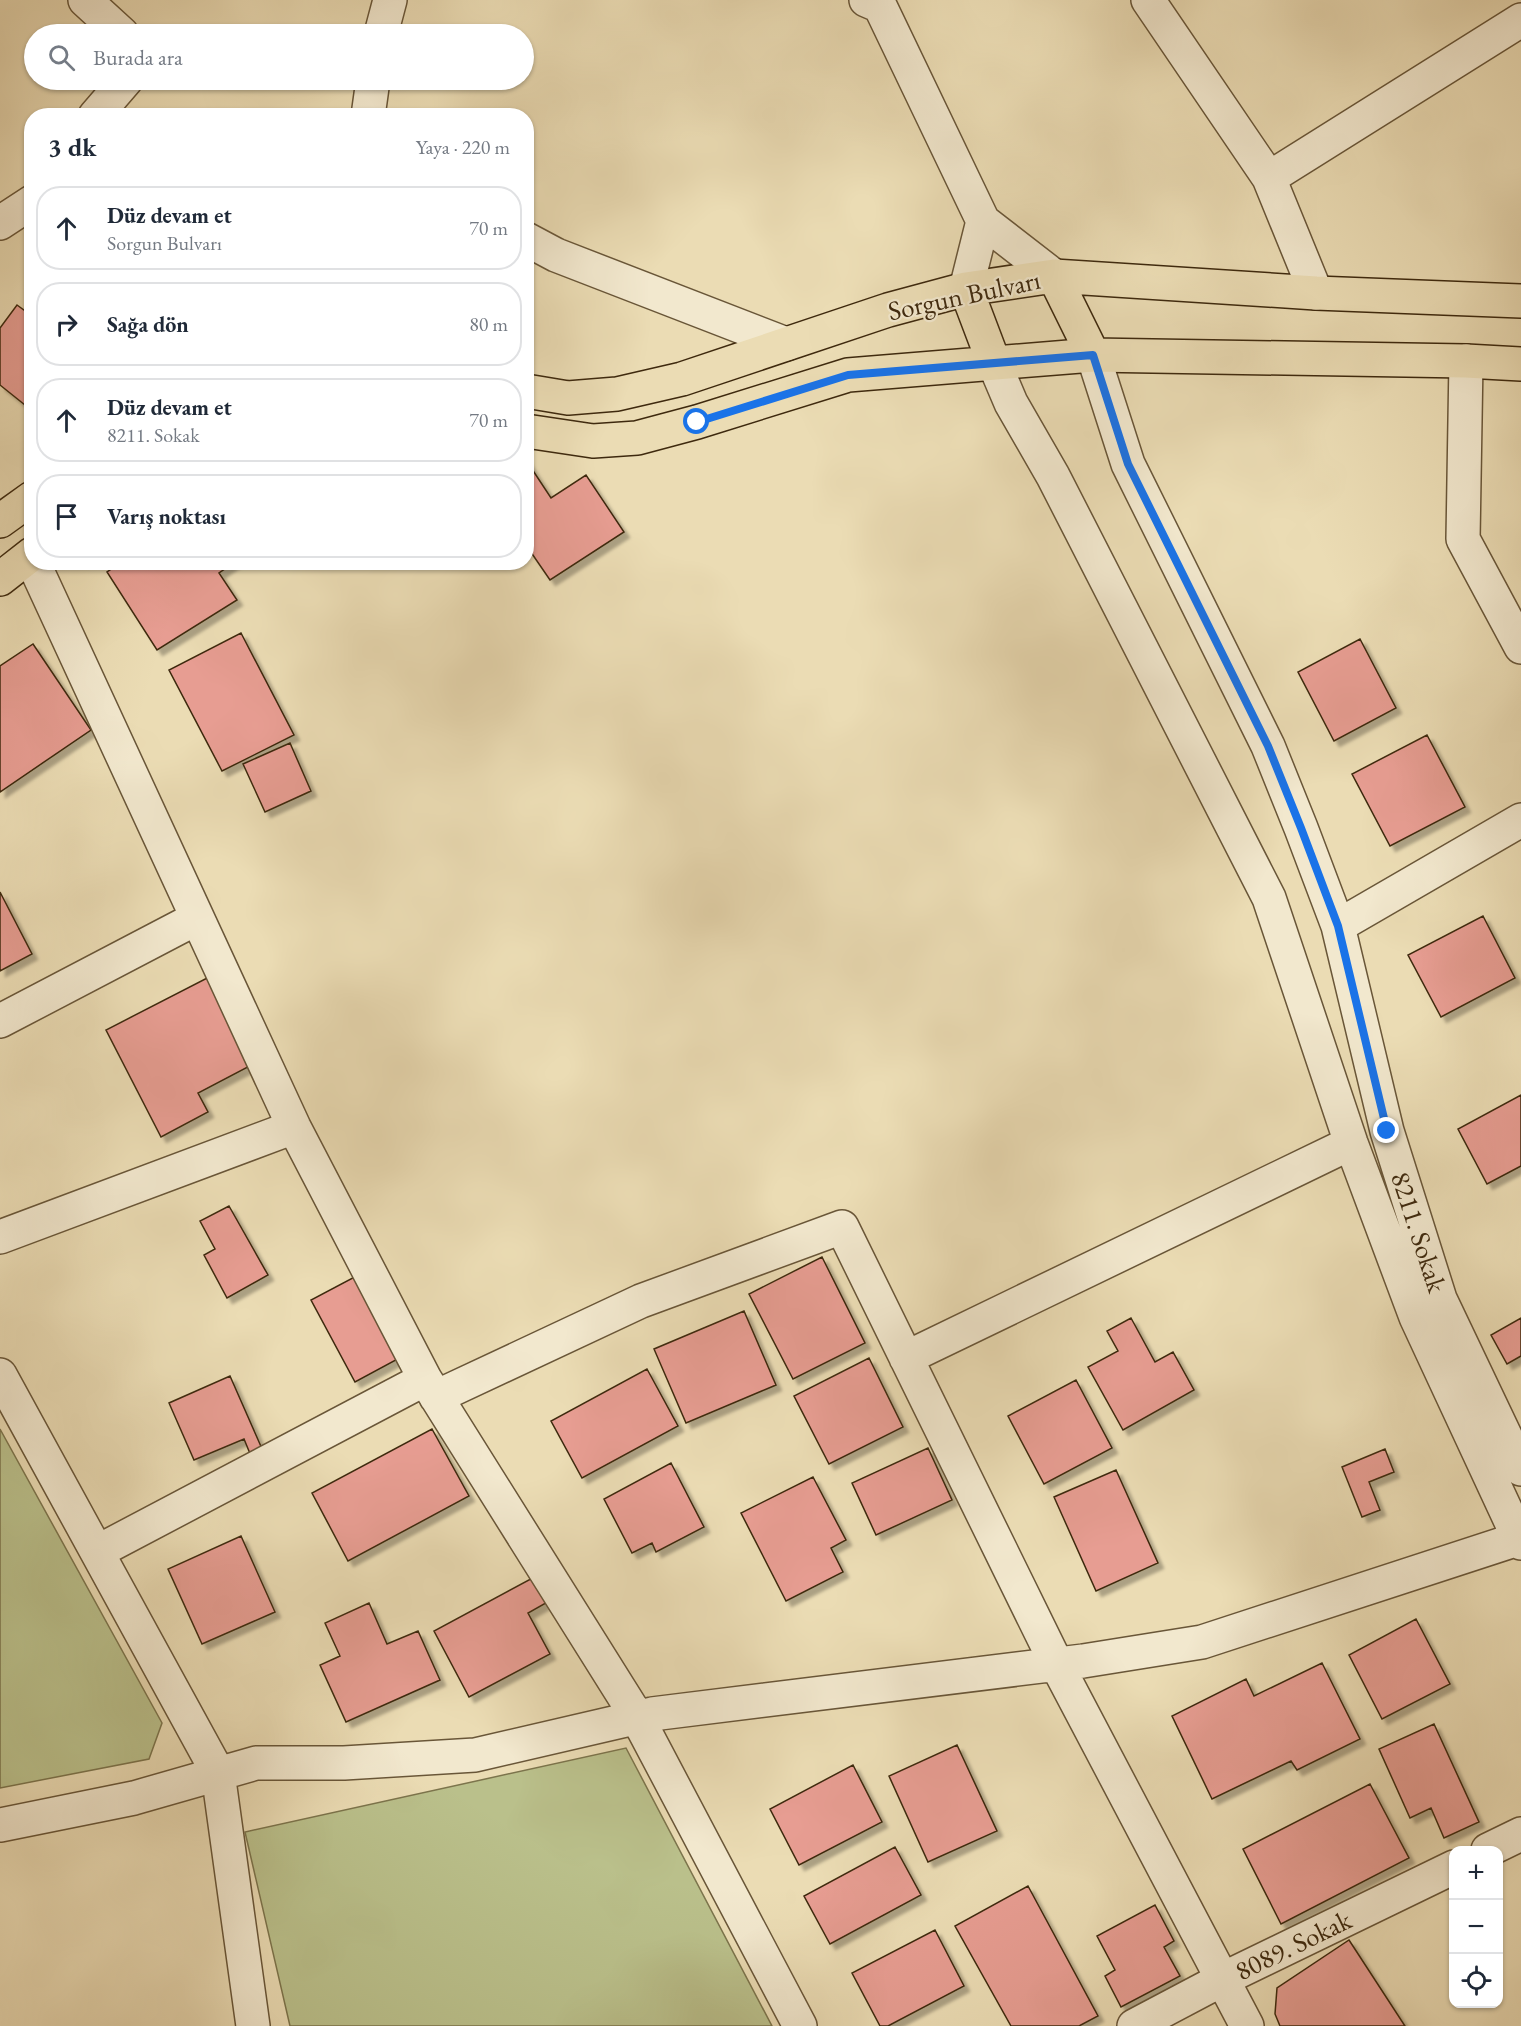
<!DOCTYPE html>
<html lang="tr">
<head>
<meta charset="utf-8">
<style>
	:root { --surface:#fff; --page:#f2f2f3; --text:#1f2937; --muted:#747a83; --line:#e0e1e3 }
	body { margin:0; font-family:"EB Garamond",serif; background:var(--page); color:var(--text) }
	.controls { position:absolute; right:18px; bottom:18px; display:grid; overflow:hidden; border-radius:12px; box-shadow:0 2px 4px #0004 }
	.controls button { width:54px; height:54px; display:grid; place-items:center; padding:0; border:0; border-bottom:2px solid var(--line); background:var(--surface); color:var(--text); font:30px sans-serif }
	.stop { position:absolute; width:18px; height:18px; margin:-14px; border:4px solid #1a73e8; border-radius:50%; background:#fff }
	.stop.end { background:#1a73e8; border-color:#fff; box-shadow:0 2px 6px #0008 }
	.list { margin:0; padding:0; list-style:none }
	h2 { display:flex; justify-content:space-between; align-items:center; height:78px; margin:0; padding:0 24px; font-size:26px }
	h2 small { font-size:20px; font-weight:400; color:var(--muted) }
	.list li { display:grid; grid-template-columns:39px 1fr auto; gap:18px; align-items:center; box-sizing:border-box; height:84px; margin:0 12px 12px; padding:0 12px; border:2px solid var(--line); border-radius:24px }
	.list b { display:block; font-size:22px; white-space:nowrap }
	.list p { margin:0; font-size:20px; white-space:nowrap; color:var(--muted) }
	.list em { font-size:20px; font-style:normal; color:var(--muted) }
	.icon { flex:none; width:33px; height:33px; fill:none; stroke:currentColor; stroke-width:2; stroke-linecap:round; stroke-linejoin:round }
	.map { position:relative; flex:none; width:1521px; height:2026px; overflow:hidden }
	.search { position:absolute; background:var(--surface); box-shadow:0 2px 4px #0004; left:24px; top:24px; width:510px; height:66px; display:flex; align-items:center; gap:15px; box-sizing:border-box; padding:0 21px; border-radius:33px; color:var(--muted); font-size:22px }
	.panel { position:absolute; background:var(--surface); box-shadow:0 2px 4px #0004; left:24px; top:108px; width:510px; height:462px; border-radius:24px }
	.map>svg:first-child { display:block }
</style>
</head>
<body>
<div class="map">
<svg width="1521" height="2026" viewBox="0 0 1521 2026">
	<defs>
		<filter id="shadow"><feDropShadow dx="5.5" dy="5.5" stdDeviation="1.5" flood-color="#0004"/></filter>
	</defs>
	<rect width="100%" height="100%" fill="#ebdcb4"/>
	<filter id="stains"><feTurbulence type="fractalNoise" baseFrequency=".00333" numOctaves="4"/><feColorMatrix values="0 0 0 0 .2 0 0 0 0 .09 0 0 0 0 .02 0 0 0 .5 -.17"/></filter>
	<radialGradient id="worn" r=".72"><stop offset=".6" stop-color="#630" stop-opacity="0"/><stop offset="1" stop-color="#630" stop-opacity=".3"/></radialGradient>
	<path fill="#bac08b" stroke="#7c744c" stroke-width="1.5" d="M0 1429 162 1723 149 1759 0 1788Z
		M626 1748 772 2026H290L245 1832Z"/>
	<path fill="#e79d92" stroke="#3e290e" stroke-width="1.5" filter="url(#shadow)" d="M17 305 32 316V396L25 405 0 385V328Z
		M526 460 551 498 586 475 624 532 550 580 526 545Z
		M122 562H235L219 573 237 600 157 650 107 572Z
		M241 633 294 735 222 771 169 670Z
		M1360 639 1396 708 1334 741 1298 672Z
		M33 644 91 730 0 792V666Z
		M1427 735 1465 807 1390 846 1352 774Z
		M290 743 311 791 265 812 243 764Z
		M0 892 32 954 0 971Z
		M1483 916 1515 978 1441 1017 1408 955Z
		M213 975 259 1061 198 1093 208 1112 161 1137 106 1030Z
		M1521 1095V1166L1487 1184 1458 1129Z
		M229 1206 268 1275 227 1298 204 1255 215 1249 200 1221Z
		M822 1257 865 1343 793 1379 749 1294Z
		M364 1272 407 1354 355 1382 311 1300Z
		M744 1311 776 1385 686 1423 654 1349Z
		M1131 1318 1155 1362 1173 1352 1194 1390 1123 1430 1088 1367 1118 1351 1107 1331Z
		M1521 1318V1356L1507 1364 1491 1335Z
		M869 1358 903 1427 829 1464 794 1396Z
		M647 1369 678 1426 582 1478 551 1421Z
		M230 1376 263 1451 251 1456 244 1439 194 1460 169 1403Z
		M1076 1380 1112 1448 1044 1484 1008 1416Z
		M432 1429 469 1496 348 1561 312 1493Z
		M928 1448 952 1500 876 1535 852 1483Z
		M1385 1449 1394 1472 1369 1482 1380 1510 1362 1517 1342 1467Z
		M671 1463 704 1527 656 1552 652 1543 632 1553 604 1499Z
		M1116 1470 1158 1563 1096 1591 1054 1497Z
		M813 1477 846 1540 831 1548 843 1572 786 1601 741 1513Z
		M241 1536 275 1612 202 1644 168 1569Z
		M540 1574 553 1599 528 1613 550 1654 469 1697 434 1631Z
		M369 1603 387 1644 418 1631 440 1680 346 1722 320 1665 340 1656 325 1623Z
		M1416 1619 1450 1684 1382 1719 1349 1655Z
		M1322 1663 1360 1739 1297 1770 1291 1761 1212 1799 1172 1716 1246 1679 1254 1696Z
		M1434 1724 1479 1822 1444 1838 1431 1808 1410 1818 1379 1749Z
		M957 1745 997 1831 928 1862 889 1776Z
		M853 1765 882 1822 799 1865 770 1809Z
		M1370 1784 1409 1858 1281 1924 1243 1849Z
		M895 1847 921 1895 830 1944 804 1896Z
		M1028 1886 1098 2016 1079 2026H1011L955 1926Z
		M1155 1905 1174 1941 1164 1947 1180 1976 1121 2007 1105 1976 1115 1970 1097 1936Z
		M935 1930 964 1986 888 2026H880L852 1973Z
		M1349 1940 1405 2026H1280L1275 2014 1277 1988Z"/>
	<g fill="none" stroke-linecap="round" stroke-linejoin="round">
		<g stroke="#695638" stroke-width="36">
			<path id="minor" d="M85 0 122 34
				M866 0 880 6 983 221 1054 276
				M1148 0 1269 178 1316 293
				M381 34 390 0
				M95 116 126 80
				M368 116 373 80
				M1269 178 1521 20
				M0 223 32 202
				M526 239 556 255 786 344
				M966 289 983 221
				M1093 355 1128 464 1268 746 1301 828 1338 926 1387 1131 1440 1299 1521 1469
				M1466 361 1463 539 1521 647
				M994 363 1011 403 1053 476 1269 898 1351 1143 1416 1317 1521 1543
				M33 562 294 1127 425 1379 637 1717 800 2026
				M1338 926 1521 820
				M0 1021 197 918
				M0 1237 294 1127
				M906 1358 1351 1143
				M0 1375 218 1773 253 2026
				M436 1397 641 1301 842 1227 1057 1665 1247 2026
				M97 1552 425 1379
				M0 1825 134 1798 256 1763H344L475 1755 652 1714 1083 1661 1202 1642 1521 1538
				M1488 1850 1521 1834
				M1134 2026 1223 1979 1454 1867"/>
		</g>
		<g stroke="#3e290e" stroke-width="36">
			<path id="major" d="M1054 276 1093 355
				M966 289 994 363
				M526 391 568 398 617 394 682 379 888 310 966 289 1054 276 1316 293 1521 301
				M526 431 593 441 637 438 697 422 848 375 1093 355 1466 361 1521 364
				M0 521 32 498
				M0 579 32 554"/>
		</g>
		<use href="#minor" stroke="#f2e8ce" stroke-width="33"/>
		<use href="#major" stroke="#ebdcb4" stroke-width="33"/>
	</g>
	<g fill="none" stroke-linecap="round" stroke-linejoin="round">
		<path stroke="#1a73e8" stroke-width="8" d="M697 422 848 375 1093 355 1128 464 1268 746 1301 828 1338 926 1387 1131"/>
	</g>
	<g text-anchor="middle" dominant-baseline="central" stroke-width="4.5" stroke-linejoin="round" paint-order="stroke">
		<g font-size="27" fill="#3e290e" stroke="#f2e8ce">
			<text transform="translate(964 295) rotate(-12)">Sorgun Bulvarı</text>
			<text transform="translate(1419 1232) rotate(72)">8211. Sokak</text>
			<text transform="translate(1293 1945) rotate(-26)">8089. Sokak</text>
		</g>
	</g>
	<rect width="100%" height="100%" filter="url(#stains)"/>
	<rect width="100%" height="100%" fill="url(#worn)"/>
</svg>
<div class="controls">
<button>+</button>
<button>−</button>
<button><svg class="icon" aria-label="locate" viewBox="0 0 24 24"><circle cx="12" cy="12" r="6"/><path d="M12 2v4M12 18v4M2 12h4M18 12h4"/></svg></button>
</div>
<div class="stop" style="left:697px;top:422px"></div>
<div class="stop end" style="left:1387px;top:1131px"></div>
<div class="search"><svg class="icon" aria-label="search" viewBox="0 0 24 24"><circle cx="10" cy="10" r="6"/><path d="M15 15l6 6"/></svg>Burada ara</div>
<section class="panel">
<h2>3 dk<small>Yaya · 220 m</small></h2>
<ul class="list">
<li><svg class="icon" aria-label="ahead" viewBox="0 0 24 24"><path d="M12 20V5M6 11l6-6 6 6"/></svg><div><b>Düz devam et</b><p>Sorgun Bulvarı</p></div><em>70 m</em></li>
<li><svg class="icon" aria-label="right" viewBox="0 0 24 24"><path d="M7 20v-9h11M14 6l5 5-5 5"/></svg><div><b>Sağa dön</b></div><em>80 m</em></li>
<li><svg class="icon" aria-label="ahead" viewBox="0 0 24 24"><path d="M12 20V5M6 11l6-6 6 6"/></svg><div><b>Düz devam et</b><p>8211. Sokak</p></div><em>70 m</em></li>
<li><svg class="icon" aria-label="arrive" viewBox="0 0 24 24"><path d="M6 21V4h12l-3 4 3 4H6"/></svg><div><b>Varış noktası</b></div></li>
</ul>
</section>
</div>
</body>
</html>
